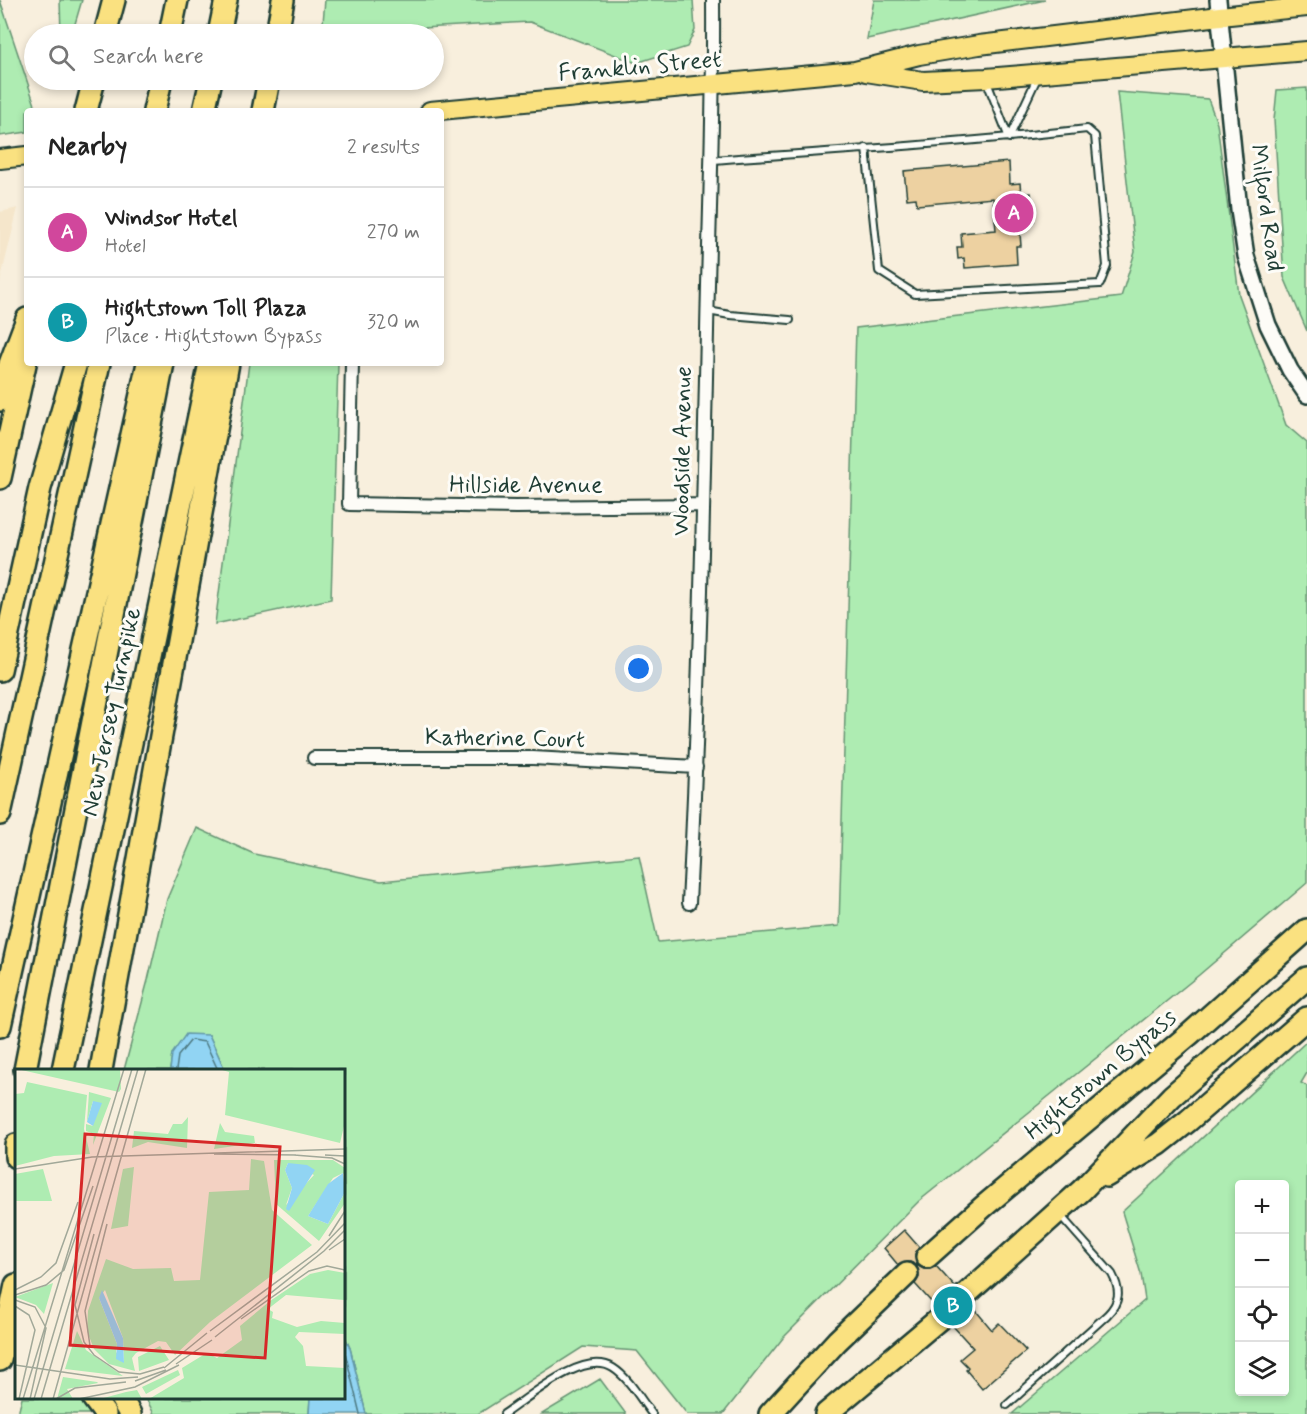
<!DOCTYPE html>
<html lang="en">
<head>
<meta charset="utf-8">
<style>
	:root { --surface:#fff; --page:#f6f6f6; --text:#222; --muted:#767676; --line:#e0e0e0; --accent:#ea580c }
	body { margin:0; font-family:Mynerve,sans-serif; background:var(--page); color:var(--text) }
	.controls { position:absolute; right:18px; bottom:18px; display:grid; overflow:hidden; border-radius:6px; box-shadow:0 3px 9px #0003 }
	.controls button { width:54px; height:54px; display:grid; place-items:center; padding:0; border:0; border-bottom:2px solid var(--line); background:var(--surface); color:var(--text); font:30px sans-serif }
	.you { position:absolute; left:639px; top:669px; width:21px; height:21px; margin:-15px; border:4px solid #fff; border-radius:50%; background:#1a73e8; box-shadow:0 0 0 9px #1a73e833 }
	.badge { display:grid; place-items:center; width:39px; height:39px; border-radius:50%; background:var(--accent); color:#fff; font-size:20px; font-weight:700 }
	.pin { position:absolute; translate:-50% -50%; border:3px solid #fff; box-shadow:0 2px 6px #0006 }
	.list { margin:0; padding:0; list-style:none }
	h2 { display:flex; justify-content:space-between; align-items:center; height:78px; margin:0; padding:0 24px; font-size:26px }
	h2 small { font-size:20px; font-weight:400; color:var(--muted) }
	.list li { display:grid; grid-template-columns:39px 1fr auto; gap:18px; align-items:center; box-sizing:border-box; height:90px; padding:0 24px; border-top:2px solid var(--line) }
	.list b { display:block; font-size:22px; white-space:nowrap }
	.list p { margin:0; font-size:20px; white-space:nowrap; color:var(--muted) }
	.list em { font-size:20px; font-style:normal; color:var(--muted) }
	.icon { flex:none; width:33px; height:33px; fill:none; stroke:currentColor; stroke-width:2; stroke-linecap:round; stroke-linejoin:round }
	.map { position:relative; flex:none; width:1307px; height:1414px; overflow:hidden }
	.search { position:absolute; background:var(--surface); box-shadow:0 3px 9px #0003; left:24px; top:24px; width:420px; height:66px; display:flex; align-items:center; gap:15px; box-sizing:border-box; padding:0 21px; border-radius:33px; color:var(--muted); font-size:22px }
	.panel { position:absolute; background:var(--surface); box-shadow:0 3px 9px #0003; left:24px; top:108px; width:420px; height:258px; border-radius:6px }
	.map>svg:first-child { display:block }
</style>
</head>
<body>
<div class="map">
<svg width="1307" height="1414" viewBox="0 0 1307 1414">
	<rect width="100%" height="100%" fill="#f8efdd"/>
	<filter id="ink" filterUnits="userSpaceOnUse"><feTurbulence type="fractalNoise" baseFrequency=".0167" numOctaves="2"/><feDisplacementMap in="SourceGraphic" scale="12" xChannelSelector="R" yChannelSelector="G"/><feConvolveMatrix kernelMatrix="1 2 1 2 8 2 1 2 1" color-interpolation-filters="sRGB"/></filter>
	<g filter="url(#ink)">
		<path fill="#f5e6cb" d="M18 208 0 282V212Z"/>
		<path fill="#aeecb2" stroke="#669473" stroke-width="1.5" fill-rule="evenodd" d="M0 0 37 111H27V132L0 136Z
			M60 0H82L72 34H61Z
			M325 0H693L695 30 687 47 636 63 530 22 422 28 407 34H322Z
			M874 0H1045L867 39Z
			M1307 88V331L1284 277 1274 120 1277 90Z
			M1117 92 1208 99 1217 123 1239 295 1286 425 1307 443V883L1199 975 919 1201 783 1338 723 1414H687L637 1351 583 1347 478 1414H366L350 1348 344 1335V1070H225L209 1035 172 1054 170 1070H124L148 980 167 899 197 828 254 854 381 881 639 856 658 942 839 926 856 328 1121 297 1135 252Z
			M249 363H338L331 599 215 624Z
			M1307 1041V1073L1301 1083 1307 1086V1414H1012L1145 1300 1141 1274 1122 1212ZM1240 1184H1284V1392H1240Z
			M600 1379 626 1414H542Z
			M22 1398H83L93 1414H18Z
			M146 1398H310L309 1414H154Z"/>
		<path fill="#91d4f3" stroke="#6398a7" stroke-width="1.5" d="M186 1034 209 1035 225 1070H170L172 1054Z
			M344 1335 350 1348 366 1414H309L310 1398H344Z"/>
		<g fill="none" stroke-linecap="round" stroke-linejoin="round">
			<path stroke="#4d7980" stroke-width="1.5" d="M176 1070 178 1056 191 1040 205 1042 218 1070
				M344 1348 360 1414"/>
		</g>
		<path fill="#edd1a1" stroke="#1f3d34" stroke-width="1.5" d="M1009 162 1010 184 1020 183 1021 194 1031 193 1034 221 1019 222 1021 246H1016L1017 264 965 268 964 258 958 259 957 247H962L961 233 996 230 993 198 917 205 916 198 907 199 904 171Z
			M904 1230 919 1247 915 1254 917 1265 924 1269H930L936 1266 955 1287 951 1293 950 1299 954 1306 965 1310 972 1306 992 1330 999 1323 1026 1351 982 1389 966 1370 968 1367 960 1359 973 1348 952 1325 956 1319 954 1307 949 1303 942 1302 935 1306 915 1284 919 1277 917 1266 910 1262 898 1265 884 1248Z"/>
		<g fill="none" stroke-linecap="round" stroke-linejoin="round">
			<g stroke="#1f3d34" stroke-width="10">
				<path id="service" d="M987 82 1009 138
					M1009 138 1038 76
					M711 160C837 151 962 143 1087 129L1095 136 1107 266 1100 284 915 294 879 271 866 148
					M708 311 730 315 790 320
					M1007 1405 1107 1315C1120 1302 1121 1291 1112 1274L1060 1215
					M504 1414C528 1398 584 1349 613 1368 629 1378 641 1400 652 1414"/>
			</g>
			<g stroke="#1f3d34" stroke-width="16">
				<path id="minor" d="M352 363 349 504 516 507 703 505
					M314 758H533L696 767
					M689 903C699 713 703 522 707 331 709 221 714 111 713 0"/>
			</g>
			<g stroke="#1f3d34" stroke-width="20">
				<path id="tertiary" d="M1218 0 1239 210 1246 256 1268 325 1290 370 1307 395"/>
			</g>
			<g stroke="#1f3d34" stroke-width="22">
				<path id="primary" d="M866 72 923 81 986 78 1307 51
					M430 111 855 71 919 55 979 45 1220 16 1307 7
					M0 159 27 156"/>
			</g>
			<g stroke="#1f3d34" stroke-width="26">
				<path id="motorway" d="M105 34 114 0
					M170 34 177 0
					M219 34 226 0
					M277 34 283 0
					M86 111 94 80
					M154 111 161 80
					M204 111 211 80
					M263 111 269 80
					M0 400 10 364 27 319
					M0 478 27 355
					M0 670 40 488 76 363
					M0 814 99 363
					M0 1026 148 363
					M25 1070 163 363
					M63 1070 210 363
					M101 1070 228 363
					M16 1145V1157
					M1106 1176 1159 1144 1188 1121 1307 1018
					M927 1257 983 1207 1191 1033 1307 930
					M963 1297 1082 1190 1172 1096 1307 978
					M0 1360 16 1285
					M93 1398 105 1414
					M121 1398 130 1414
					M770 1414 837 1341 907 1274
					M826 1414 944 1315"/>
			</g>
			<use href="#service" stroke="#fdfcf7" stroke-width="6"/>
			<use href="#minor" stroke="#fdfcf7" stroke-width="12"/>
			<use href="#tertiary" stroke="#fdfcf7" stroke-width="15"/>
			<use href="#primary" stroke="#fae180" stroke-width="18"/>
			<use href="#motorway" stroke="#fae180" stroke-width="21"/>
		</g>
	</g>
	<g text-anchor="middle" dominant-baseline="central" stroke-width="6" stroke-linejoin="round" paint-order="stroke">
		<g font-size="24" fill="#1f3d34" stroke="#fdfcf7">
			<text transform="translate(640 67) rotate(-5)">Franklin Street</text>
			<text transform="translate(1266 208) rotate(82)">Milford Road</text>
			<text transform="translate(683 451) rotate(-89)">Woodside Avenue</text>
			<text x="526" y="485">Hillside Avenue</text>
			<text transform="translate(112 712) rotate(-78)">New Jersey Turnpike</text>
			<text transform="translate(505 739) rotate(1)">Katherine Court</text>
			<text transform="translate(1101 1075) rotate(-40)">Hightstown Bypass</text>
		</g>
	</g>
	<g transform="translate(15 1069)">
		<rect width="330" height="330" fill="#f8efdd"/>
		<path d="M2 0H105L106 20 104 23ZM204 0H330V53L325 74 210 46 214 3ZM12 13 72 26 69 60 75 85 39 87 0 97V25L9 24ZM74 23 96 29 78 76 79 65 71 62V55L78 57V32L72 53ZM173 48 172 79 133 73 117 79 119 62 153 65 158 55H167ZM205 54 210 63 239 67 240 74 199 80ZM236 90 249 92 257 141 297 176 195 253 160 286 151 273 143 272 121 284 117 289 120 302 94 295 79 280 72 262 73 242 91 190 118 200 156 199 159 212 185 211 194 123 234 121ZM90 221 108 269 109 293 101 283 102 275 84 229ZM259 91H318L330 99V107L328 104 318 109 293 147 313 155 330 123V134L304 172 261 135ZM273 94 299 106 271 136 277 119 270 101ZM119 98 113 157 96 160 108 100ZM28 100 37 132H0V105ZM313 201 330 204V245L329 231 271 226 253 240 258 243 257 249 282 258 306 252 330 254V265L284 263 280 268 288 277 291 297 330 299V330H134L169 309 167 299 185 288 192 284 202 289 227 271 225 257 255 232 295 205ZM38 214 29 245 21 236 0 228ZM62 262 71 281 108 307 50 300ZM145 277 154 291 124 302 123 288ZM163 301 165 306 131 325 127 318ZM48 308 82 313 83 314 52 320 58 330H42ZM122 321 127 330H85L111 323Z" fill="#aeecb2" fill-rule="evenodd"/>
		<path d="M78 32 87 34 78 57 72 53ZM273 94 292 96 300 101 274 142 271 140 277 119 270 101ZM328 104 330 123 313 155 293 147 313 115ZM87 221 108 269 109 294 101 290 102 275 84 229Z" fill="#91d4f3"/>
		<path fill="none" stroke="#a1a899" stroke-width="1.5" d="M199 85 281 86M279 86 317 89 330 95M310 86 330 87M0 100 77 88 330 80M79 165 60 236 69 273 79 286 104 303 125 305 149 298M314 167 330 142M314 181 330 170M0 221 26 208 41 194 63 133M0 226 31 216 49 201 78 117M0 231 20 238 31 259 15 330M0 237 14 246 20 261 4 330M226 250 294 202 312 197 330 201M195 262 302 183 330 154M200 268 309 182 330 161M75 277 70 242 92 155M161 295 197 271M0 296 95 310 123 308M149 299 192 264M120 312 151 301M8 330 109 0M19 330 117 0M26 330 123 0M38 330 131 0M41 330 60 319 111 313M64 330 120 318 164 296"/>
		<path fill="#d62828" fill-opacity="0.15" stroke="#d62828" stroke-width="3" d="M70 65 265 78 250 289 55 276Z"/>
		<rect width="330" height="330" fill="none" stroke="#1f3d34" stroke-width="3"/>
	</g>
</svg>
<div class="controls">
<button>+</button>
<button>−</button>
<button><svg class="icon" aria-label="locate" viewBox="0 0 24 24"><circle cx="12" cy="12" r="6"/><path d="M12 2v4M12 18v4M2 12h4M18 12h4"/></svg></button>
<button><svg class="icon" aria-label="layers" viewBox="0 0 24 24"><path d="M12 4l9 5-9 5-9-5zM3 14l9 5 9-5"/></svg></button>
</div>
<div class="you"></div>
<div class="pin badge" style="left:1014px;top:213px;background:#d1479c">A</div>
<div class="pin badge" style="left:953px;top:1306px;background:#0f9aa8">B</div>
<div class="search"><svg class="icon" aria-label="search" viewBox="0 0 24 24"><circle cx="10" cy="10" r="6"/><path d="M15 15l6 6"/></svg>Search here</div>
<section class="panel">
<h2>Nearby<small>2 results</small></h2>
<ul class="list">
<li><span class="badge" style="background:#d1479c">A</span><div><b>Windsor Hotel</b><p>Hotel</p></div><em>270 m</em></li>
<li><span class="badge" style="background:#0f9aa8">B</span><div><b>Hightstown Toll Plaza</b><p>Place · Hightstown Bypass</p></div><em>320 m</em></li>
</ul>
</section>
</div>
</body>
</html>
